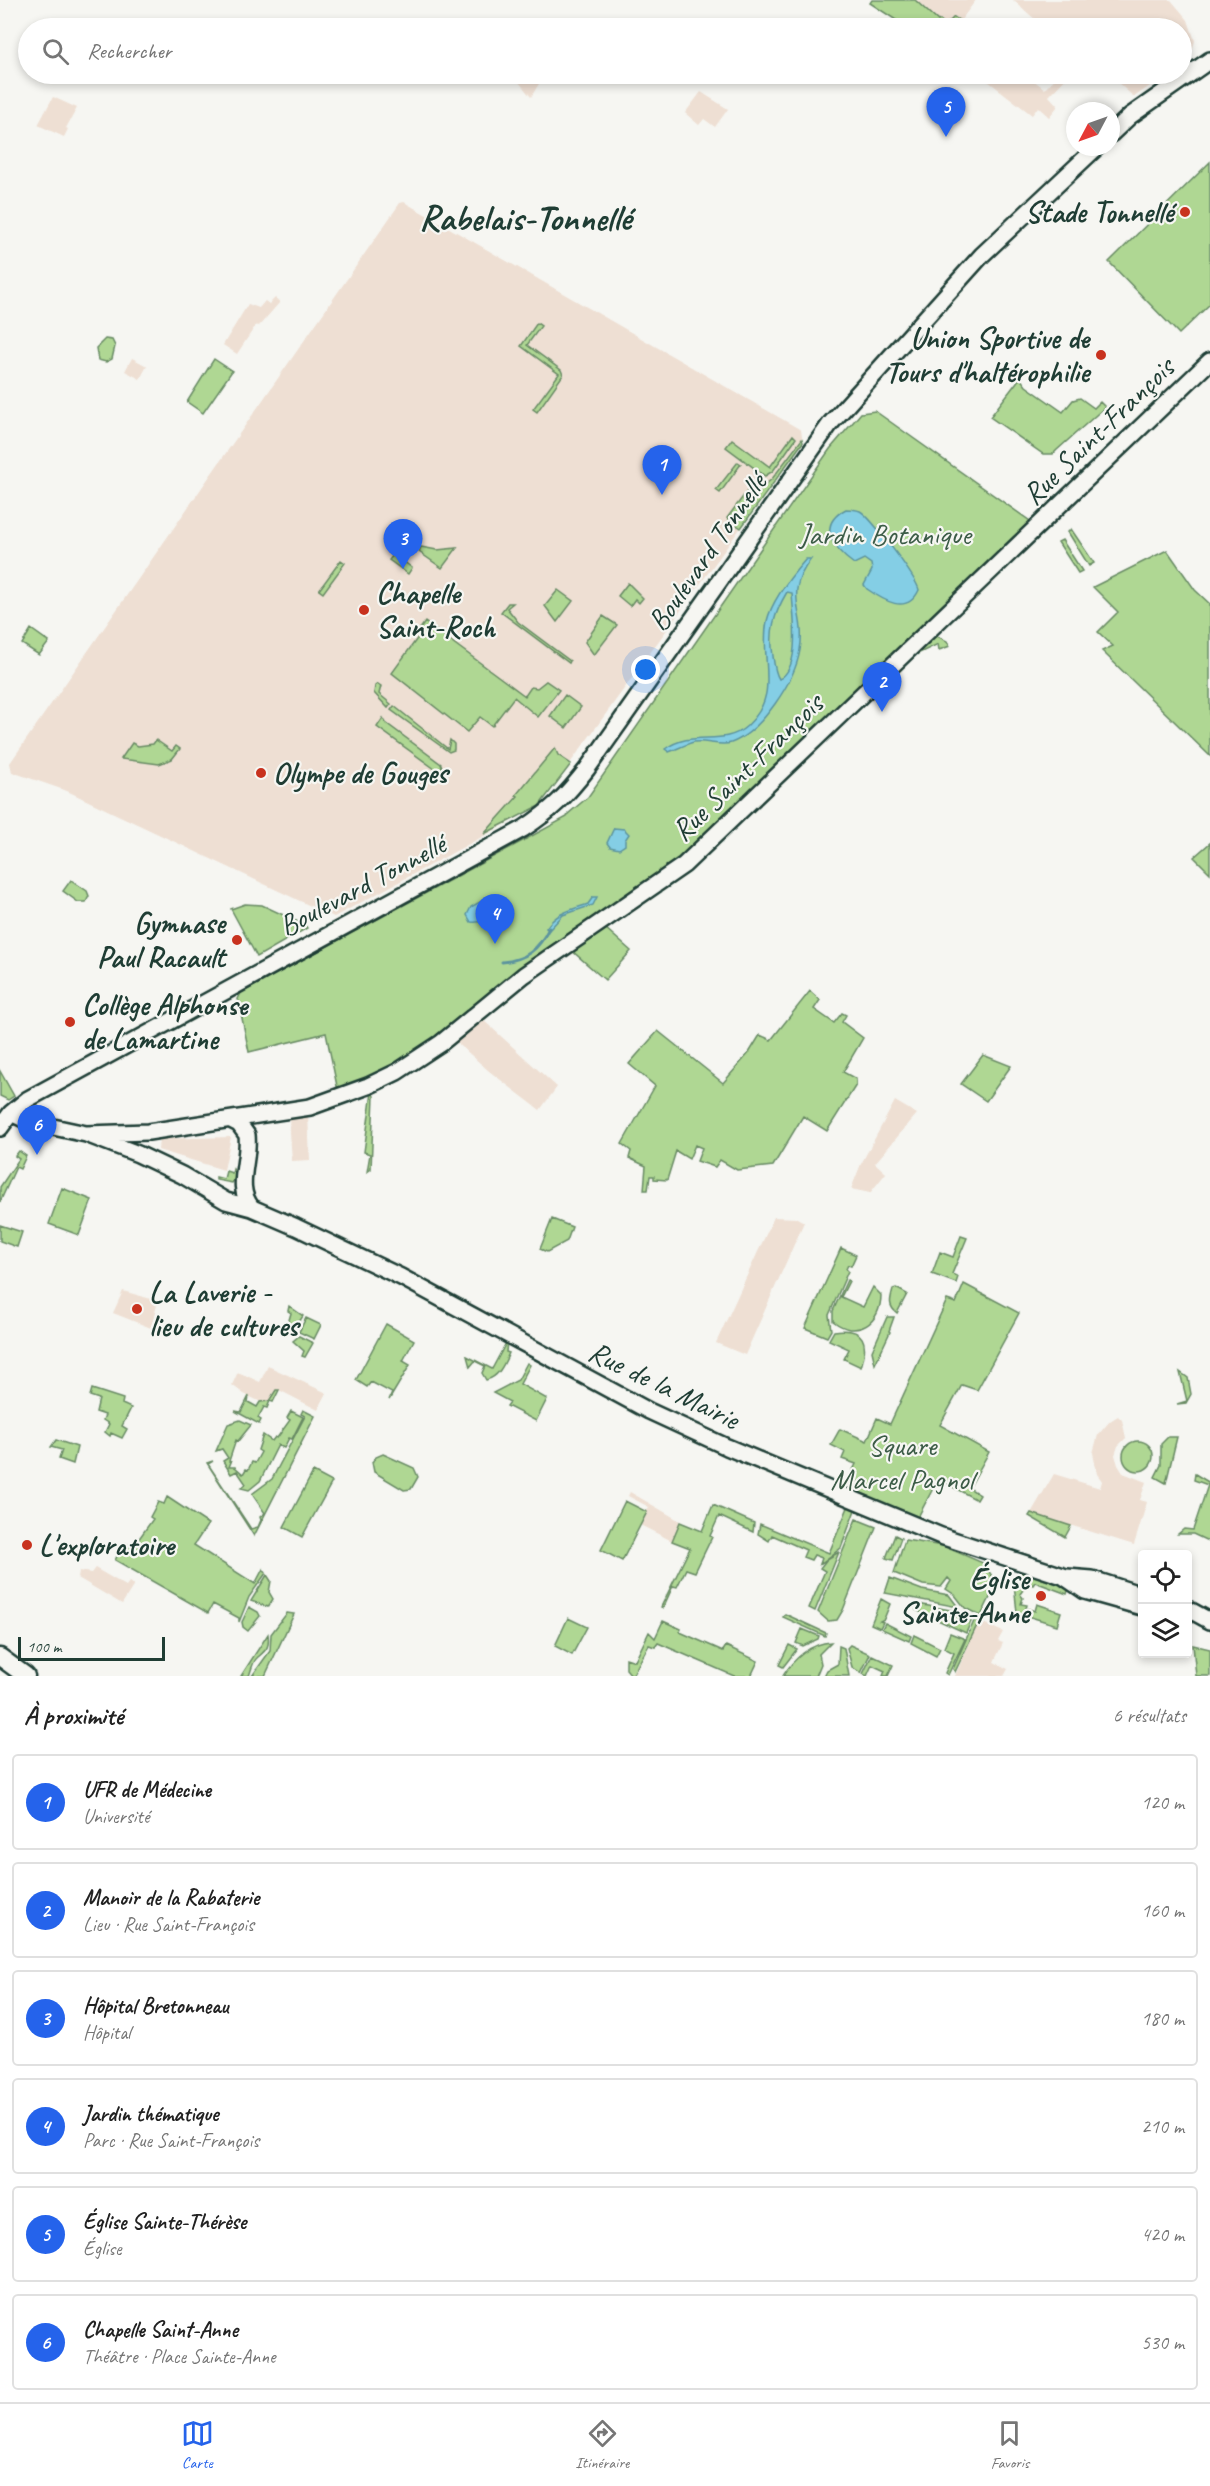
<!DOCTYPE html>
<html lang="fr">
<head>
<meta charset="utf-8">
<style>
	:root { --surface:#fff; --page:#f6f6f6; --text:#222; --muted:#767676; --line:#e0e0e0; --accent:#2563eb }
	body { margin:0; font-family:Caveat,sans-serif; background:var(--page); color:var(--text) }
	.controls { position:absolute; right:18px; bottom:18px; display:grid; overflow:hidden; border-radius:6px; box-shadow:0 3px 9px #0003 }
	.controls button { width:54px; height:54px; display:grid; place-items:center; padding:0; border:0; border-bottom:2px solid var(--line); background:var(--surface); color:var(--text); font:30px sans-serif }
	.compass { position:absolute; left:1066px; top:102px; width:54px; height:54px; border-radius:50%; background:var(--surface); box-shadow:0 3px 9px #0003; rotate:229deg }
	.scale { position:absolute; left:18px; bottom:15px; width:147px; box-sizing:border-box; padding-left:6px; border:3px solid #1f3d34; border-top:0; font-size:16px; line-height:21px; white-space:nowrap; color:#1f3d34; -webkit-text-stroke:4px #f6f6f2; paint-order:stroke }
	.you { position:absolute; left:646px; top:670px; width:21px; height:21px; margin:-15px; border:4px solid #fff; border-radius:50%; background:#1a73e8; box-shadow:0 0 0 9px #1a73e833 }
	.badge { display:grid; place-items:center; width:39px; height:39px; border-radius:50%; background:var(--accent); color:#fff; font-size:20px; font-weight:700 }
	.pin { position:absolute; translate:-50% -50px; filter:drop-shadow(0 2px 3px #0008) }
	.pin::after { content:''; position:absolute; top:32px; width:21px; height:18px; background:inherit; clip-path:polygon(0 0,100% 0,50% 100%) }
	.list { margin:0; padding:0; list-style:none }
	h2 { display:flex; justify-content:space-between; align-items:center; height:78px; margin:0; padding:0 24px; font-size:26px }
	h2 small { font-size:20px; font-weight:400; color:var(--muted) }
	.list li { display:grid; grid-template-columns:39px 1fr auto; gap:18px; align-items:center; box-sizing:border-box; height:96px; margin:0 12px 12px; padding:0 12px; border:2px solid var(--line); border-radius:6px }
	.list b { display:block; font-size:22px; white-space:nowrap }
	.list p { margin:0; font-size:20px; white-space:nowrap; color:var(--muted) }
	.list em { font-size:20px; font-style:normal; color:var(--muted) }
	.icon { flex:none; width:33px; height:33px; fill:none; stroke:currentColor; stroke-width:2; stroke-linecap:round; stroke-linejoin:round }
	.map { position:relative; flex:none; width:1210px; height:1676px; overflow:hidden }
	.search { position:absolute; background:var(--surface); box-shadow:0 3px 9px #0003; left:18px; right:18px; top:18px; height:66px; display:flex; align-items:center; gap:15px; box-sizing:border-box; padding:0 21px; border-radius:33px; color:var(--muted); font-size:22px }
	.sheet { height:726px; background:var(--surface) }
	nav { display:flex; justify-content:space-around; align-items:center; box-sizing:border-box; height:84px; border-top:2px solid var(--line); background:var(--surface); font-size:16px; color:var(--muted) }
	nav a { display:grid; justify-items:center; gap:3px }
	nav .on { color:var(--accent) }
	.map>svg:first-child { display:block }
</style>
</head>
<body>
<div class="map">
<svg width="1210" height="1676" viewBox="0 0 1210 1676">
	<rect width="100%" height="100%" fill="#f6f6f2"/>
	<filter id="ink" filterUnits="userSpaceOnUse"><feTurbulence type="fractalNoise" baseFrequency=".0167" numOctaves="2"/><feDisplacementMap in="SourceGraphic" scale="12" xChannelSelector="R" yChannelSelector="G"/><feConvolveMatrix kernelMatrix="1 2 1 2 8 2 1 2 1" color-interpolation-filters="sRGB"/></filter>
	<g filter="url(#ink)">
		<path fill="#eedfd3" d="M872 0H976L955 28H908L870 3Z
			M1013 0H1171L1188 20 1195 41 1192 50 1182 63V28H1045Z
			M520 74H536L543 77 531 97 515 77Z
			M988 74H1025L1045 89 1059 74H1070L1049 96 1058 106 1049 117 1038 107 1032 115 984 78Z
			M1108 74H1167L1134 97Z
			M701 92 728 109 715 127 704 119 699 125 685 113Z
			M53 97 77 108 66 128 68 129 64 137 38 125Z
			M404 202 801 430 803 442 539 806 334 917 67 791 12 772 10 763 400 203Z
			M275 298 280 302 259 326 256 325 237 354 223 345 248 304 259 308 265 301 269 304Z
			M132 358 147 366 140 379 125 371Z
			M481 1018 557 1087 540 1110 489 1071 454 1040Z
			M895 1101 917 1114 875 1163 886 1173 870 1193 851 1189 861 1164Z
			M308 1114 310 1160 292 1161 289 1118Z
			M231 1137 224 1170 158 1150 159 1139Z
			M774 1217 797 1218 804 1222 745 1355 716 1343Z
			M123 1291 158 1301 151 1328 113 1313Z
			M268 1366 327 1393 318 1410 277 1389 269 1401 263 1403 244 1394 232 1385 237 1374 240 1373 260 1382Z
			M1118 1416 1122 1420 1126 1438 1118 1446 1115 1455 1118 1465 1123 1473 1146 1482 1140 1500 1147 1502 1134 1545 1031 1513 1054 1474 1100 1488 1102 1481 1097 1474 1093 1453 1098 1435 1110 1421Z
			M630 1492 680 1521 672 1541 640 1525 649 1507 628 1496Z
			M95 1568 126 1586 129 1582 134 1585 122 1604 78 1578 79 1571 91 1573Z
			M979 1621 1003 1632 998 1641 1003 1643 994 1662 1008 1669 1004 1676H955Z"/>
		<path fill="#afd793" stroke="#678a64" stroke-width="1.5" d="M872 0H915L938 21 940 20 946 25 954 17 960 21 955 28H908L870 3Z
			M1210 162V304L1179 334 1109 262Z
			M537 323 541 326 527 345 561 370 563 375 537 412 533 409 559 374 521 346Z
			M105 339 112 340 115 346 112 359 106 362 98 360 96 348Z
			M214 359 232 371 203 413 187 402Z
			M1020 378 1026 386 1063 412 1073 400 1080 398 1094 408 1100 402 1105 407 1057 450 1053 454H1043L990 417Z
			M875 411 1030 521V526L676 861 649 884 524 966 421 1049 380 1075 338 1091 326 1033 249 1052 238 999 241 993 567 817 568 814 588 797 830 449 861 413Z
			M793 435 796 438 773 471 765 476 726 447 732 439 770 467Z
			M802 439 803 442 741 528 727 518 752 485 761 488 772 479Z
			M738 462 741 464 720 493 716 490Z
			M1071 529 1094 563 1089 566 1068 532Z
			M1062 540 1082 571 1078 573 1058 542Z
			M421 547 437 550 457 548 442 568 419 552Z
			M1167 550 1195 590 1210 604V756L1102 651 1113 646 1098 632 1118 612 1093 587Z
			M394 554 412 568 408 574 389 560Z
			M341 560 345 563 323 593 319 590Z
			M628 583 643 598 639 603 635 599 630 606 618 596Z
			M558 590 573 601 557 622 545 606Z
			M508 603H513L507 608 518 622 570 661 569 663 501 612Z
			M603 616 617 625 594 655 585 642Z
			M425 622 525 696 531 687 537 688 546 681 559 690 538 717 514 697 492 726 480 717 467 732 392 673 419 636 417 633Z
			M31 629 49 642 39 655 22 644Z
			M937 636 947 641 950 646 939 650 938 644 913 656 931 638Z
			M378 684 381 686 379 694 391 704 388 708 374 693 375 686Z
			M565 695 581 707 566 728 550 716Z
			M394 706 448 749 450 740 454 744V750L449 752 391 710Z
			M383 718 386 723 441 764 443 771 439 772 377 727Z
			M156 740 172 751 176 746 180 749 172 759 159 764 121 759 132 743 138 746 153 744Z
			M555 748 558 755 571 764 539 806 484 834 518 796 516 795Z
			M1210 843V873L1194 857Z
			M71 880 87 891 89 896 86 902H78L63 891Z
			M245 904 262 905 305 925 307 928 257 957 231 909Z
			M604 927 631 951 605 980 570 949Z
			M810 991 820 1000 814 1009 834 1023 842 1013 846 1015 842 1022 863 1038 843 1072 856 1079V1085L827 1131 803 1116 773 1166 737 1170 720 1160 715 1167 697 1161 702 1148 695 1145 689 1159 676 1151 667 1180 654 1179V1176H650L648 1190H644L646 1166 629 1158 631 1151 622 1144 655 1086 629 1064 658 1031 723 1083 749 1053 760 1035 771 1040Z
			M983 1055 1011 1066 986 1101 961 1084Z
			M0 1071 14 1096 8 1100 0 1096Z
			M372 1092 374 1096 371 1169 367 1172 370 1154 364 1152Z
			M19 1151 26 1156 20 1169 16 1167 0 1202V1187L19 1159 15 1156Z
			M233 1169 237 1175 232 1183 216 1180V1177L224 1179 226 1171 232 1173Z
			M62 1188 92 1200 79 1235 49 1224Z
			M552 1219 572 1227 567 1241 547 1252 540 1249Z
			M0 1225 22 1232 17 1247 0 1241Z
			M961 1236 967 1238 952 1274 958 1277 956 1283 932 1274 940 1252 953 1257Z
			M841 1248 856 1255 851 1266 848 1265 846 1269 848 1271 829 1315 831 1330 827 1337 805 1328Z
			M847 1280 849 1281 841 1297 863 1307 873 1287 881 1295C881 1323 857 1340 833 1321V1311Z
			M964 1284 1019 1313 977 1390 962 1385 940 1425 989 1452 969 1488 980 1495 977 1500 938 1479 918 1517 856 1493 860 1483 849 1478 856 1464 842 1459 845 1452 831 1445 840 1429 867 1441 877 1418 890 1424 947 1300 956 1303Z
			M896 1288 907 1294 897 1313C888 1306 890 1300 893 1289Z
			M289 1306 303 1316 294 1330 287 1327 291 1313 288 1311Z
			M887 1317H894L889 1331 890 1332 875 1364 872 1351Z
			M306 1318 321 1325 314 1339 299 1332Z
			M386 1324 414 1340 403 1361 410 1365 389 1400 392 1393 371 1382 367 1387 356 1380Z
			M834 1331C865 1327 869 1342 861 1367L844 1359 849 1349 829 1340Z
			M299 1336 313 1343 305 1357 302 1356 304 1351 293 1341Z
			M507 1341 506 1352 509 1353C504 1364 499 1377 486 1380L482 1373 485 1366 475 1361 470 1367 467 1356 492 1369Z
			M527 1363 530 1365 520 1384 547 1399 536 1421 507 1406 510 1402 493 1393 518 1380Z
			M1180 1372 1188 1378 1191 1394 1186 1403 1177 1404 1187 1401Z
			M92 1389 123 1399 122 1404 131 1408 122 1426 127 1429 122 1438 111 1433 110 1436 105 1432 109 1424 103 1420 105 1415 96 1412 99 1399 90 1396Z
			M276 1390H279L273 1402 270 1401 267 1408 264 1407 258 1418 261 1420 259 1424 235 1411 241 1412 249 1396 248 1402 257 1407 260 1402 269 1401Z
			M303 1410 315 1416 254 1536 207 1463 213 1461 208 1464 251 1529 258 1527 261 1520 260 1517 265 1513 252 1494 272 1479 305 1416 301 1414Z
			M291 1411 303 1417 292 1439 289 1438 284 1448 278 1445 260 1481 249 1490 241 1488 246 1484 237 1471 231 1474 223 1461 228 1458 222 1449 216 1451 228 1424 240 1420 251 1425 238 1441 236 1440 229 1461 231 1462 229 1467H235L243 1474 246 1469 248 1470 252 1462 255 1463 261 1452 258 1450 263 1435 272 1441 275 1437 277 1438 290 1420 287 1418Z
			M1168 1437H1177L1166 1483 1155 1477 1161 1465V1444Z
			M56 1440 77 1447 73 1464 59 1459 62 1450 51 1447Z
			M1123 1456a15 15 0 1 1 30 0a15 15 0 1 1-30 0Z
			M383 1454 414 1468 418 1477 411 1489 404 1490 374 1472 372 1462 376 1457Z
			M313 1472 332 1482 302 1537 284 1527Z
			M1195 1474 1210 1483V1542L1193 1534H1178L1184 1529 1193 1530 1208 1485 1194 1480Z
			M167 1497 208 1524 194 1545 255 1584 263 1569 266 1573 249 1597 239 1622V1618L213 1604 208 1613 115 1560 125 1543 133 1547 153 1519 150 1517 158 1502 164 1504Z
			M625 1501 647 1512 622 1561 601 1550Z
			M713 1505 754 1523 753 1532 719 1516 710 1536 712 1537 695 1572 686 1569 677 1587 673 1586 663 1608 661 1607 690 1548 672 1541 680 1522 702 1531Z
			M849 1505 855 1510 841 1548 820 1564 822 1558 814 1555 811 1560 803 1557 806 1550 772 1535 769 1541 758 1534 760 1524 829 1553Z
			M1031 1513 1071 1526 1065 1537 1029 1516Z
			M856 1519 876 1527 843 1610 837 1620 828 1621 818 1612Z
			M895 1535 901 1538 893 1560 886 1558Z
			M905 1540 943 1546 983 1563 997 1583 981 1616 965 1608 955 1595 946 1589 951 1581 948 1578 941 1587 923 1585 894 1573Z
			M839 1552 815 1611 809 1608 825 1571 820 1568 827 1559Z
			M1026 1573 1069 1588 1067 1594 1035 1582 1033 1585 1028 1583 1020 1594 1023 1598 1021 1604 1027 1605 1026 1608 1035 1611 1037 1604 1061 1612 1057 1625 1017 1613 1014 1583 1017 1574Z
			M267 1575 271 1581 269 1592 273 1599 268 1607 251 1601Z
			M890 1578 922 1590 949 1595 958 1607 885 1593Z
			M881 1599 890 1604 884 1619 880 1621 883 1622 880 1628 871 1624Z
			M918 1604 961 1612 973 1617 966 1633 916 1610Z
			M249 1607 258 1612 260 1616 248 1631 243 1627 242 1622Z
			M287 1613 294 1614 265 1676H252L270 1651 271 1634Z
			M785 1614 826 1633 825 1636 783 1617Z
			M568 1618 587 1627 572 1655 555 1646Z
			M975 1619 979 1621 955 1672 953 1669Z
			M663 1621 681 1629 680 1632 723 1651 726 1646 758 1661 751 1676H734L658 1643 655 1647 649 1645 632 1676 626 1669V1658L635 1661 649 1632 655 1638Z
			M885 1623 911 1636 909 1641 882 1629Z
			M802 1629 819 1636 818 1639 803 1646 796 1643Z
			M950 1633 965 1639 948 1675 945 1673 954 1653 944 1648Z
			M268 1634C270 1648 266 1650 257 1658 253 1661 251 1671 249 1676H241Z
			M914 1635 940 1648 936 1656 911 1643Z
			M831 1642 819 1654 821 1664 816 1676H783C793 1659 811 1643 831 1642Z
			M789 1645 797 1649 783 1667 779 1665Z
			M850 1645 870 1654 861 1673 852 1667 847 1648Z
			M1193 1645 1210 1649V1676H1196Z
			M839 1646 844 1648 849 1676H824L827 1670 838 1664Z
			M872 1655 893 1665 888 1676H883L885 1671 872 1665 867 1676 863 1674Z"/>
		<path fill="#84cee5" stroke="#5c949e" stroke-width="1.5" fill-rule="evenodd" d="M846 509C851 509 855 509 860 511 871 517 917 579 919 590 907 616 883 600 867 589L864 585 872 570 871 564 864 559 854 564C833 549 816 525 846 509Z
			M806 559H811C782 596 807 612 800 650 795 681 761 732 731 743 720 747 706 740 694 742 686 744 677 749 669 752L665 749C693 728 723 748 747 726 782 694 759 660 767 621 772 600 792 575 806 559ZM787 592 792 593C793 614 802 668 779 679 775 673 774 664 773 656 769 631 774 614 787 592Z
			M614 828 624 829 629 834 625 840V845L619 849 610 847 607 843Z
			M593 897H597L593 905 563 915 549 930 546 928C557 912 571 910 588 904Z
			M485 899 495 901 497 910C490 918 482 924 471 922L467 915 471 907Z"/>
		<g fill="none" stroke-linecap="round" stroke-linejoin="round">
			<path stroke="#5c949e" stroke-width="3" d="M502 962C526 960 539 949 549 928"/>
			<g stroke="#1f3d34" stroke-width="20">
				<path id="secondary" d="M1111 134 1130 116 1210 60
					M11 1113 30 1122 86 1134 138 1154 182 1175 226 1201 252 1208 296 1227 401 1277 649 1411 727 1447 941 1536 1063 1576 1085 1591 1142 1607
					M231 1120 239 1124 247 1135C250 1161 234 1187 252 1208
					M0 1128 11 1113 28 1099 523 829C552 810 566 796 587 769L830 424 982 255 1097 147
					M86 1134 148 1132 310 1107 368 1086 397 1072 441 1043 524 975 684 865 1210 361
					M1067 1577 1092 1579 1136 1593 1142 1591
					M1188 1609 1210 1621"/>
			</g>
			<g stroke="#1f3d34" stroke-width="21">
				<path id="primary" d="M0 1657 26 1676"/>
			</g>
			<use href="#secondary" stroke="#f6f6f2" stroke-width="15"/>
			<use href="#primary" stroke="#f6f6f2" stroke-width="16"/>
		</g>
	</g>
	<g fill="#c8321e" stroke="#f6f6f2" stroke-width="2">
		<circle cx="1185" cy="212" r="6"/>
		<circle cx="1101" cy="355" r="6"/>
		<circle cx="364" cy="610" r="6"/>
		<circle cx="261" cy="773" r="6"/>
		<circle cx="237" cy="940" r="6"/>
		<circle cx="70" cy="1022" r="6"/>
		<circle cx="137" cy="1309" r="6"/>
		<circle cx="27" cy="1545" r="6"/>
		<circle cx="1041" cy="1596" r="6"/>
	</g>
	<g text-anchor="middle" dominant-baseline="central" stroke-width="4.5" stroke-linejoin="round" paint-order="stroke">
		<g font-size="30" font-weight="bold" fill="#1f3d34" stroke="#f6f6f2" text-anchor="start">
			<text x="1173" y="212" text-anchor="end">Stade Tonnellé</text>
			<text x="1089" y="338" text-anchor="end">Union Sportive de<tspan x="1089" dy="34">Tours d'haltérophilie</tspan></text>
			<text x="376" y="593">Chapelle<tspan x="376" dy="34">Saint-Roch</tspan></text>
			<text x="273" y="773">Olympe de Gouges</text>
			<text x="225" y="923" text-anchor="end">Gymnase<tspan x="225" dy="34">Paul Racault</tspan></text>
			<text x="82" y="1005">Collège Alphonse<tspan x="82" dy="34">de Lamartine</tspan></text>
			<text x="149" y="1292">La Laverie -<tspan x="149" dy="34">lieu de cultures</tspan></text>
			<text x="39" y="1545">L'exploratoire</text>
			<text x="1029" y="1579" text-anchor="end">Église<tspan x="1029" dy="34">Sainte-Anne</tspan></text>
		</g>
		<g font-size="30" fill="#1f3d34" stroke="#f6f6f2">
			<text transform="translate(1098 431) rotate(-44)">Rue Saint-François</text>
			<text transform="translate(707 552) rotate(-55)">Boulevard Tonnellé</text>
			<text transform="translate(747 767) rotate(-44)">Rue Saint-François</text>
			<text transform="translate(362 885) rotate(-28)">Boulevard Tonnellé</text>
			<text transform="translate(664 1385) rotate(26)">Rue de la Mairie</text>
		</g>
		<g font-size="30" fill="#3c5c47" stroke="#f6f6f2">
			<text x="885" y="534">Jardin Botanique</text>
			<text x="902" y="1445">Square<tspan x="902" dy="34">Marcel Pagnol</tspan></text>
		</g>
		<g font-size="36" font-weight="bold" fill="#1f3d34" stroke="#f6f6f2">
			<text x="525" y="218">Rabelais-Tonnellé</text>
		</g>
	</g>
</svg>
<div class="controls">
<button><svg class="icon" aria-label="locate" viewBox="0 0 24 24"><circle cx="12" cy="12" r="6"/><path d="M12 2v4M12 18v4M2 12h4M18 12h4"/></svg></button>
<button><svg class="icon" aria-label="layers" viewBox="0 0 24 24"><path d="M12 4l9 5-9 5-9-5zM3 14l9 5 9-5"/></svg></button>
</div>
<svg class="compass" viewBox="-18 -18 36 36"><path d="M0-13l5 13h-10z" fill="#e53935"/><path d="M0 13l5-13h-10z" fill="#767676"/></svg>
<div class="scale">100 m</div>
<div class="you"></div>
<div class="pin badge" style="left:662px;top:495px">1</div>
<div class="pin badge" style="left:882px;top:712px">2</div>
<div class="pin badge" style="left:403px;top:569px">3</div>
<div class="pin badge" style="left:495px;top:944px">4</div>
<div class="pin badge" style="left:946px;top:137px">5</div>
<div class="pin badge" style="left:37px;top:1155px">6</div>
<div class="search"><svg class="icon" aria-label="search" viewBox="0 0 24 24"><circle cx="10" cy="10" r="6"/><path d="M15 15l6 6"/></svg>Rechercher</div>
</div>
<section class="sheet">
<h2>À proximité<small>6 résultats</small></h2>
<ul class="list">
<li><span class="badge">1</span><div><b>UFR de Médecine</b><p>Université</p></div><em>120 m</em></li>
<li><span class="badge">2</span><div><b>Manoir de la Rabaterie</b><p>Lieu · Rue Saint-François</p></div><em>160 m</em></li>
<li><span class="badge">3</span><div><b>Hôpital Bretonneau</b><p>Hôpital</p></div><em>180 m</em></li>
<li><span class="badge">4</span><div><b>Jardin thématique</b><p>Parc · Rue Saint-François</p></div><em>210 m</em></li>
<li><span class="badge">5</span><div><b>Église Sainte-Thérèse</b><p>Église</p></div><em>420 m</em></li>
<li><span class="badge">6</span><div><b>Chapelle Saint-Anne</b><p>Théâtre · Place Sainte-Anne</p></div><em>530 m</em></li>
</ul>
</section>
<nav>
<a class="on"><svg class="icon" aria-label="map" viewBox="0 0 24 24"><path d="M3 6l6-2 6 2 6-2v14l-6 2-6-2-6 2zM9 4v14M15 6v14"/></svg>Carte</a>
<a><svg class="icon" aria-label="directions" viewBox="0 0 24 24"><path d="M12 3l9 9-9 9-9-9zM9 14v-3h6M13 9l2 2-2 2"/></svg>Itinéraire</a>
<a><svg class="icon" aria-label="saved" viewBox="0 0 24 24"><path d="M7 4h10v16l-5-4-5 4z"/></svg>Favoris</a>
</nav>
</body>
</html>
